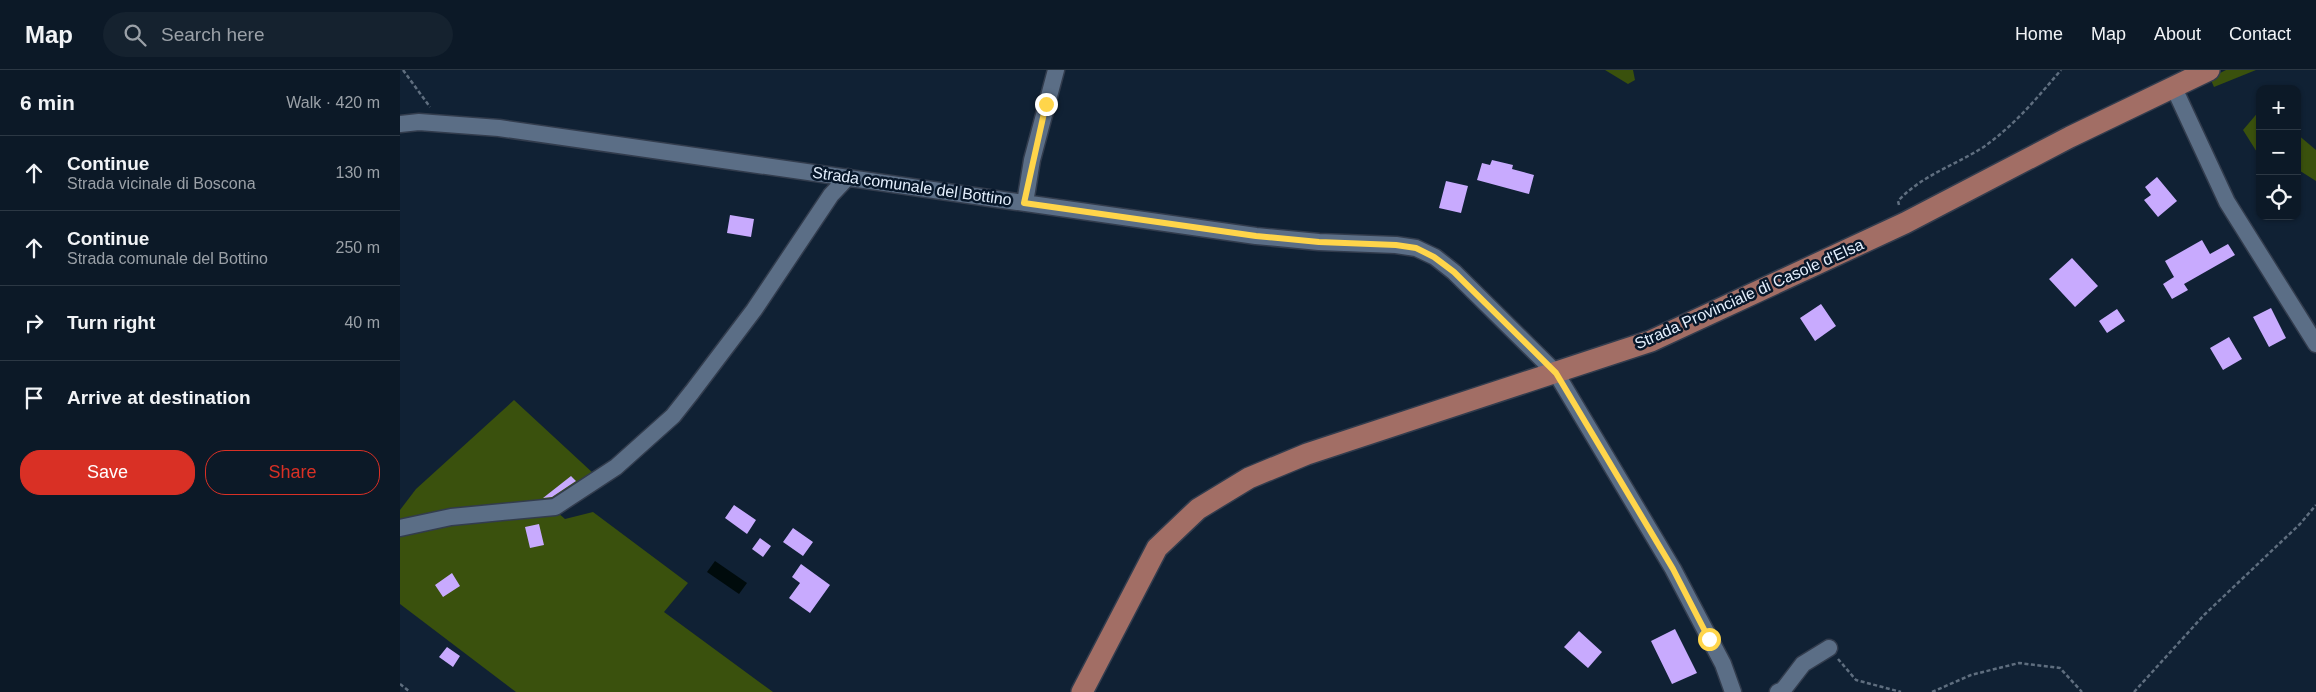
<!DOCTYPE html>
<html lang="en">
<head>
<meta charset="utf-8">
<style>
	:root { --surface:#0c1927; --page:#15222f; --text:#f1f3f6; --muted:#9aa0a7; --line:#2c3844; --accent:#d93025 }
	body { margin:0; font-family:Arial,sans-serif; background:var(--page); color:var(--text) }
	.controls { position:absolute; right:15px; top:15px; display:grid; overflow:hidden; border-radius:10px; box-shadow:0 1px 4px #0004 }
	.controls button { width:45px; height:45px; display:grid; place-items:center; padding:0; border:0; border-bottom:1px solid var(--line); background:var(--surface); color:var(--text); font:25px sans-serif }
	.stop { position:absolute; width:15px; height:15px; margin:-11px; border:4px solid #ffd54a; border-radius:50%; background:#fff }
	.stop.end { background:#ffd54a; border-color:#fff; box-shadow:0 1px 5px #0008 }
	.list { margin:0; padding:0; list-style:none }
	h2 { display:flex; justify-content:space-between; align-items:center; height:65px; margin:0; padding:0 20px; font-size:21px }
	h2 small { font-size:16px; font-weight:400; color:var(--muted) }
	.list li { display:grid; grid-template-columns:32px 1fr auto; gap:15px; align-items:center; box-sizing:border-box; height:75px; padding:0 20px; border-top:1px solid var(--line) }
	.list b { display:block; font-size:19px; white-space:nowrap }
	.list p { margin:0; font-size:16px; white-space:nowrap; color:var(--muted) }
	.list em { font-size:16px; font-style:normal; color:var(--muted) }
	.actions { display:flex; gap:10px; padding:15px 20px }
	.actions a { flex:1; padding:11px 0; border:1px solid var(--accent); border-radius:20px; text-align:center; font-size:18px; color:var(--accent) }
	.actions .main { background:var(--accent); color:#fff }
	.icon { flex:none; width:28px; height:28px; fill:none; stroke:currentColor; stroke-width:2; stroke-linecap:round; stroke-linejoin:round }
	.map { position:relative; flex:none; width:1916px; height:622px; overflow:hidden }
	header { display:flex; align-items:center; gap:30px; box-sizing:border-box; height:70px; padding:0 25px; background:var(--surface); border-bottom:1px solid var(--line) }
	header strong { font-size:24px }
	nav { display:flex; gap:28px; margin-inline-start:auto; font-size:18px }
	.search { width:350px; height:45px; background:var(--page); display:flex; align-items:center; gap:12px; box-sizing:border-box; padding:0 18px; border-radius:28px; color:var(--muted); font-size:19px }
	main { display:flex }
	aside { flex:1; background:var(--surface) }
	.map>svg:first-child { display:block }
</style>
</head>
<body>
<header>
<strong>Map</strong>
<div class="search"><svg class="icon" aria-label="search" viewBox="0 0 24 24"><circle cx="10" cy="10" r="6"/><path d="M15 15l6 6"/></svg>Search here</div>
<nav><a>Home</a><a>Map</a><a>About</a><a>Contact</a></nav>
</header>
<main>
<aside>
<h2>6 min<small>Walk · 420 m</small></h2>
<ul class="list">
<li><svg class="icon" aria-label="ahead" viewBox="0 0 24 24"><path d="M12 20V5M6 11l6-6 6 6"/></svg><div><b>Continue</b><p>Strada vicinale di Boscona</p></div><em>130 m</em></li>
<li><svg class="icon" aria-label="ahead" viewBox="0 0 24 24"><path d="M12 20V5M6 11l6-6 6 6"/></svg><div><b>Continue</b><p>Strada comunale del Bottino</p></div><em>250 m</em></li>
<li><svg class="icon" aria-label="right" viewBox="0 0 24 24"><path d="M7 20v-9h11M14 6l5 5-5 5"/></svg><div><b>Turn right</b></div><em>40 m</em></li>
<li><svg class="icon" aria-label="arrive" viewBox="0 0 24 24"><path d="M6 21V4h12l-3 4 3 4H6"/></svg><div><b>Arrive at destination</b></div></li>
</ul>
<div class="actions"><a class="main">Save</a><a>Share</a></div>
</aside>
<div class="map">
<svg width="1916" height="622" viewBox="0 0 1916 622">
	<rect width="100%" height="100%" fill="#102134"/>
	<path fill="#3a510d" d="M1205 0H1233L1235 10 1228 14Z
		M1826 0H1856L1814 17 1810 8Z
		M1860 40V87L1843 60Z
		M1897 64 1916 80V111L1897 99Z
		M114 330 194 404 146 435 25 444 0 451V440L16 419Z
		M157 442 165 449 193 442 288 513 264 542 373 622H116L0 534V464L34 456Z"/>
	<path fill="#000b0c" d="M315 491 347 513 339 524 307 502Z"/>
	<path fill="#c8aafe" d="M1092 90 1113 95 1112 99 1134 105 1129 124 1077 110 1082 93 1090 95Z
		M1757 107 1777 131 1758 147 1744 130 1751 125 1745 117Z
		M1046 111 1068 116 1061 143 1039 138Z
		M330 145 354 149 351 167 327 163Z
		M1802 170 1810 184 1828 174 1835 185 1784 214 1788 220 1772 229 1763 214 1774 207 1765 191Z
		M1672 188 1698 216 1675 237 1649 209Z
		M1421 234 1436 256 1415 271 1400 248Z
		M1871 238 1886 268 1869 277 1853 247Z
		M1717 239 1725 251 1707 263 1699 251Z
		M1829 267 1842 289 1823 300 1810 278Z
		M171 406 176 411 152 427 143 428Z
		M334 435 356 450 347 464 325 448Z
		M139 454 144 475 130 478 125 457Z
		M393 458 413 472 403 486 383 472Z
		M360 468 371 476 363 487 352 479Z
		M401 494 430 515 410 543 389 528 400 513 392 507Z
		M52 503 60 516 43 527 35 515Z
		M1275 559 1297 603 1272 614 1251 571Z
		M1179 561 1202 582 1188 598 1164 577Z
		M47 577 60 586 53 597 39 587Z"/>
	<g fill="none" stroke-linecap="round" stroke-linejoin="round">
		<g stroke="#323c4d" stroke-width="19">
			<path id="minor" d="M1774 18 1827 132 1916 274
				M0 54 19 52 99 58 856 166 919 172 996 175 1016 178 1035 187 1054 202 1156 303 1273 499 1323 594 1333 622
				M625 133 632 90 656 0
				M0 458 51 447 155 437 216 397 273 346 292 322 354 240 431 125 448 107
				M1378 622 1383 620 1403 594 1429 578"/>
		</g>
		<g stroke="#323c4d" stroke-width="24">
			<path id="major" d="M682 622 757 478 798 439 849 408 907 384 1251 271 1505 153 1670 67 1809 0"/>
		</g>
		<path stroke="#5f6e7f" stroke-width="2.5" stroke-dasharray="4 2.5" stroke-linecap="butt" d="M3 0 30 37
			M1499 135 1498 131C1521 106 1553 96 1582 78 1613 57 1637 28 1661 0
			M1438 589 1456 610 1501 622
			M0 614 10 622
			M1532 622 1571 605 1619 593 1660 598 1682 622
			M1734 622 1804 545 1900 454 1916 435"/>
		<use href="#minor" stroke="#5b6e86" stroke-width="16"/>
		<use href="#major" stroke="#a26e65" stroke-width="21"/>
	</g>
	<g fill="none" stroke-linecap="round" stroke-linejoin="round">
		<path stroke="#ffd54a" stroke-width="6" d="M646 34 624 133 856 166 919 172 996 175 1016 178 1034 187 1054 202 1156 303 1273 499 1309 569"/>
	</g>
	<g text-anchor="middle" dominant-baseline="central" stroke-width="5" stroke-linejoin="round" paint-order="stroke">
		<g font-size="16" fill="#e4effd" stroke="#07172a">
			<text transform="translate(512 116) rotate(8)">Strada comunale del Bottino</text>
			<text transform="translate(1349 224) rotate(-24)">Strada Provinciale di Casole d'Elsa</text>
		</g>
	</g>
</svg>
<div class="controls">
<button>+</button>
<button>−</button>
<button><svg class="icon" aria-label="locate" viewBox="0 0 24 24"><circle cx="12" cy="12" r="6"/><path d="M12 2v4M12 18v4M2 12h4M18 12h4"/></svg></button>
</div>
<div class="stop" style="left:1309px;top:569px"></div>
<div class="stop end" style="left:646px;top:34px"></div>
</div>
</main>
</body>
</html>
